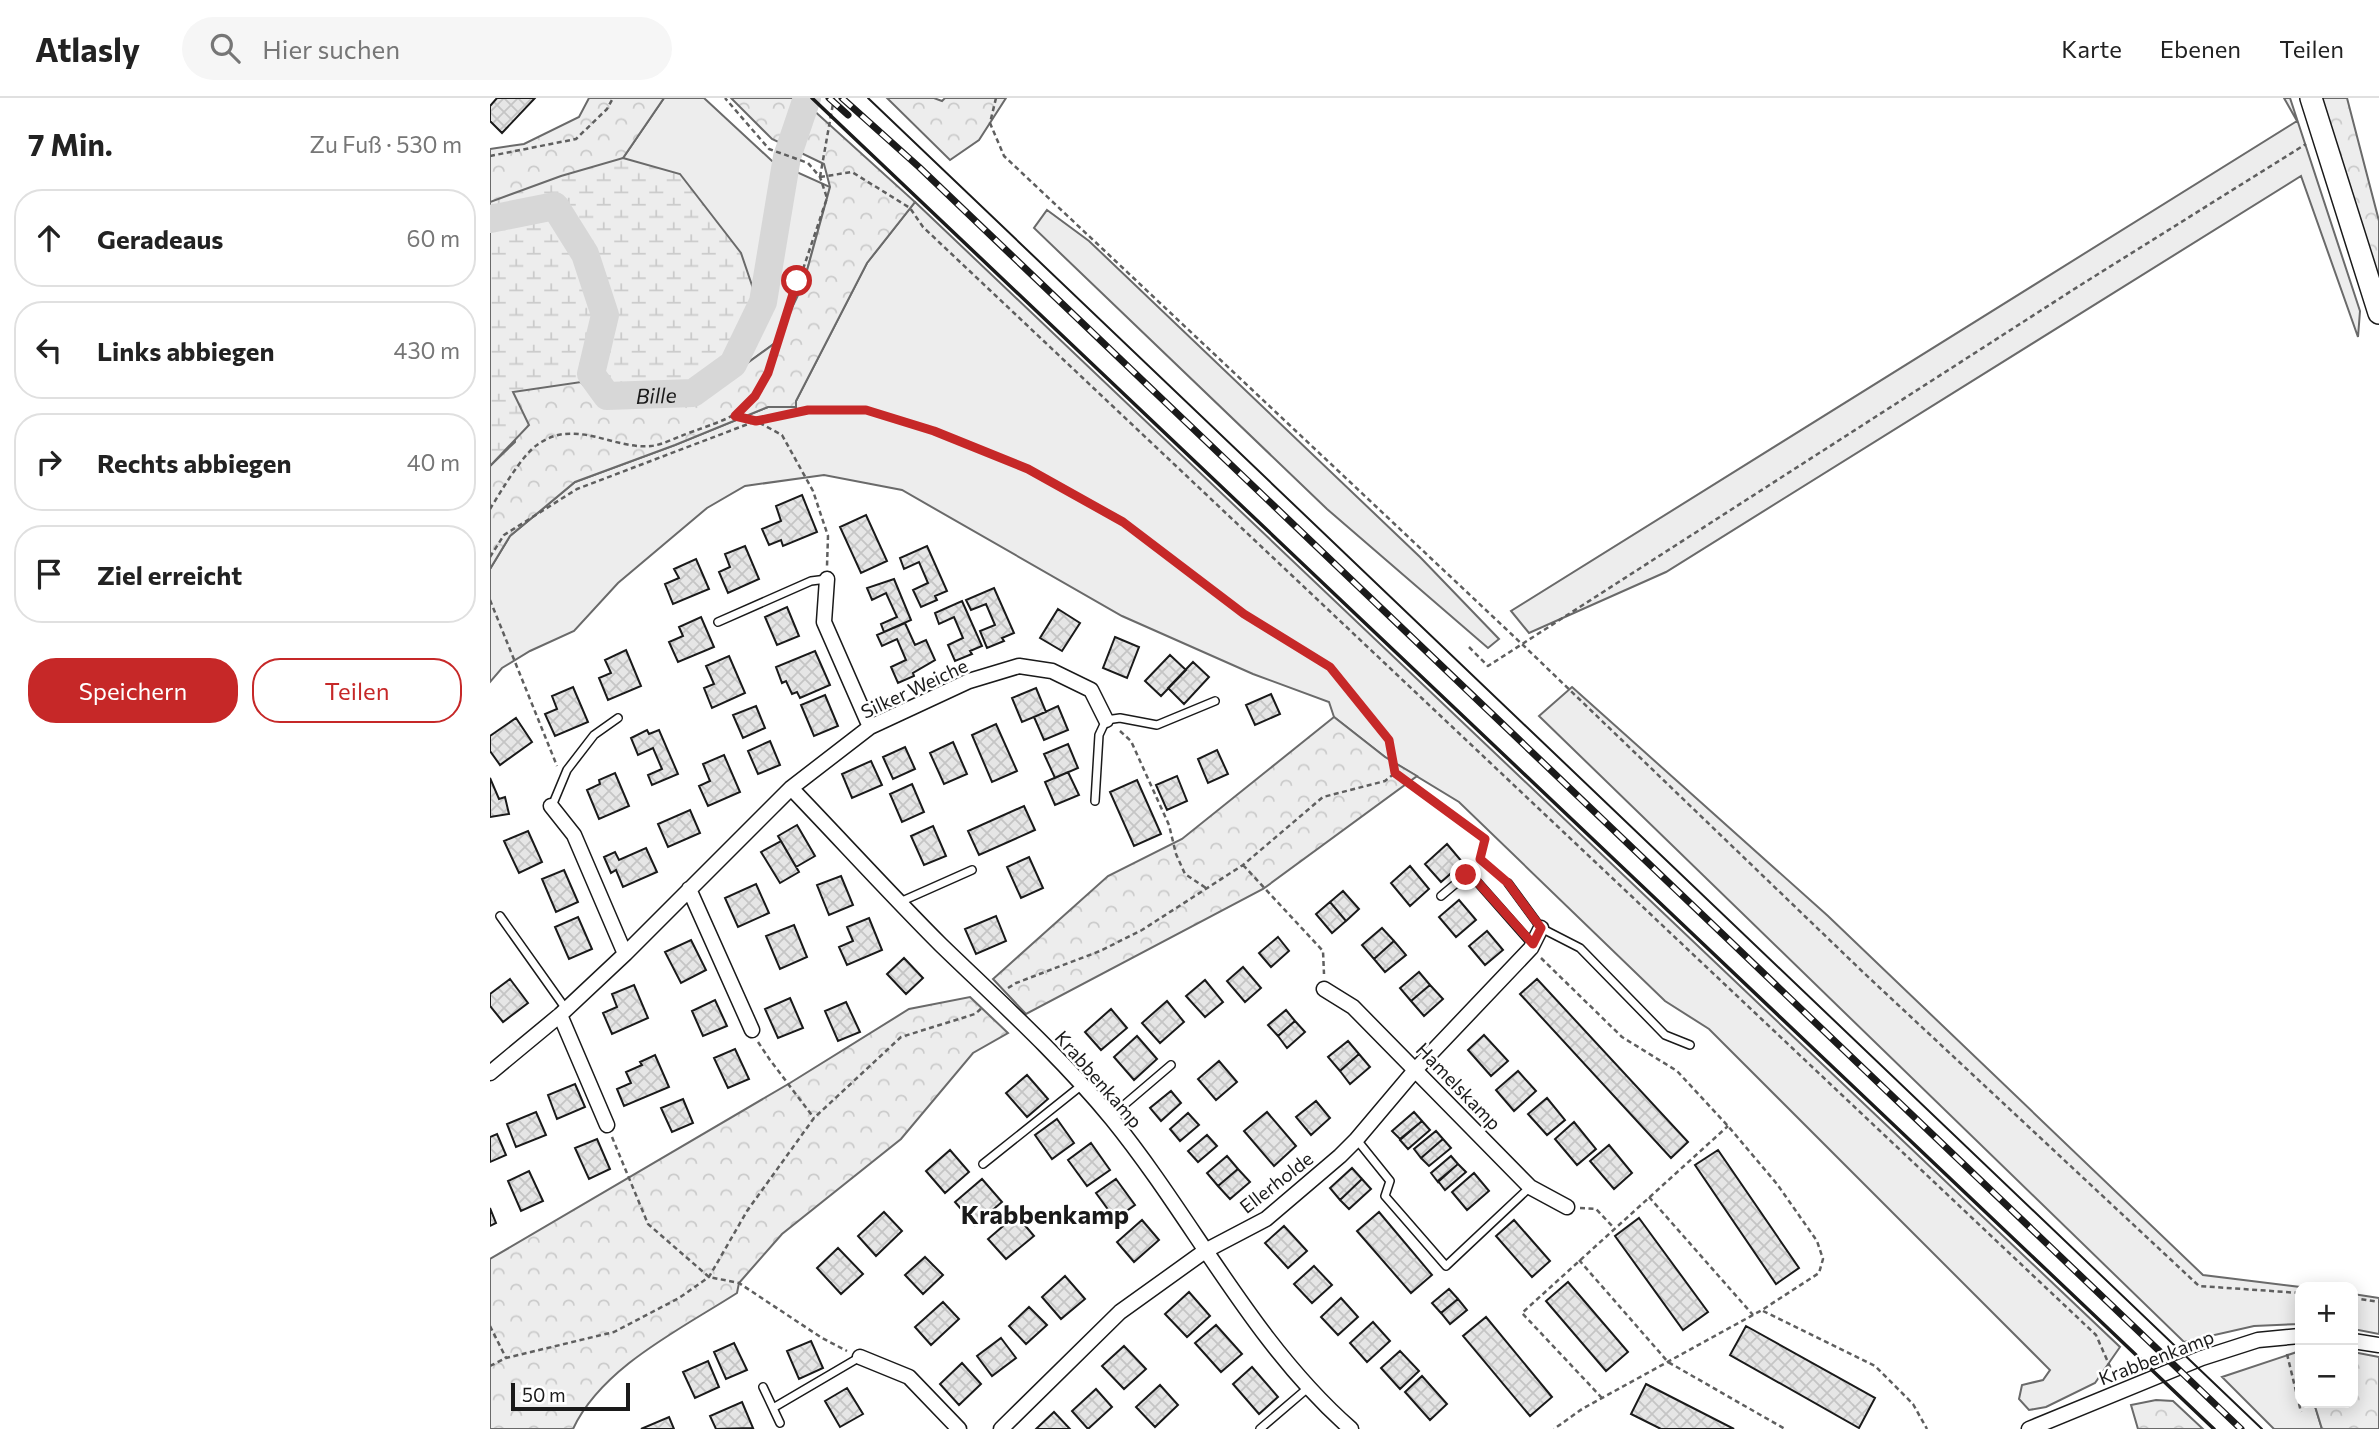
<!DOCTYPE html>
<html lang="de">
<head>
<meta charset="utf-8">
<style>
	:root { --surface:#fff; --page:#f6f6f6; --text:#222; --muted:#767676; --line:#e0e0e0; --accent:#c62828 }
	body { margin:0; font-family:Commissioner,sans-serif; background:var(--page); color:var(--text) }
	.controls { position:absolute; right:21px; bottom:21px; display:grid; overflow:hidden; border-radius:14px; box-shadow:0 4px 18px #0003 }
	.controls button { width:63px; height:63px; display:grid; place-items:center; padding:0; border:0; border-bottom:2px solid var(--line); background:var(--surface); color:var(--text); font:35px sans-serif }
	.scale { position:absolute; left:21px; bottom:18px; width:119px; box-sizing:border-box; padding-left:7px; border:4px solid #1a1a1a; border-top:0; font-size:19px; line-height:24px; white-space:nowrap; color:#1a1a1a; -webkit-text-stroke:5px #fff; paint-order:stroke }
	.stop { position:absolute; width:21px; height:21px; margin:-16px; border:5px solid #c62828; border-radius:50%; background:#fff }
	.stop.end { background:#c62828; border-color:#fff; box-shadow:0 2px 7px #0008 }
	.list { margin:0; padding:0; list-style:none }
	h2 { display:flex; justify-content:space-between; align-items:center; height:91px; margin:0; padding:0 28px; font-size:30px }
	h2 small { font-size:23px; font-weight:400; color:var(--muted) }
	.list li { display:grid; grid-template-columns:46px 1fr auto; gap:21px; align-items:center; box-sizing:border-box; height:98px; margin:0 14px 14px; padding:0 14px; border:2px solid var(--line); border-radius:28px }
	.list b { display:block; font-size:26px; white-space:nowrap }
	.list em { font-size:23px; font-style:normal; color:var(--muted) }
	.actions { display:flex; gap:14px; padding:21px 28px }
	.actions a { flex:1; padding:16px 0; border:2px solid var(--accent); border-radius:28px; text-align:center; font-size:24px; color:var(--accent) }
	.actions .main { background:var(--accent); color:#fff }
	.icon { flex:none; width:38px; height:38px; fill:none; stroke:currentColor; stroke-width:2; stroke-linecap:round; stroke-linejoin:round }
	.map { position:relative; flex:none; width:1889px; height:1331px; overflow:hidden }
	header { display:flex; align-items:center; gap:42px; box-sizing:border-box; height:98px; padding:0 35px; background:var(--surface); border-bottom:2px solid var(--line) }
	header strong { font-size:33px }
	nav { display:flex; gap:38px; margin-inline-start:auto; font-size:24px }
	.search { width:490px; height:63px; background:var(--page); display:flex; align-items:center; gap:18px; box-sizing:border-box; padding:0 24px; border-radius:38px; color:var(--muted); font-size:26px }
	main { display:flex }
	aside { flex:1; background:var(--surface) }
	.map>svg:first-child { display:block }
</style>
</head>
<body>
<header>
<strong>Atlasly</strong>
<div class="search"><svg class="icon" aria-label="search" viewBox="0 0 24 24"><circle cx="10" cy="10" r="6"/><path d="M15 15l6 6"/></svg>Hier suchen</div>
<nav><a>Karte</a><a>Ebenen</a><a>Teilen</a></nav>
</header>
<main>
<aside>
<h2>7 Min.<small>Zu Fuß · 530 m</small></h2>
<ul class="list">
<li><svg class="icon" aria-label="ahead" viewBox="0 0 24 24"><path d="M12 20V5M6 11l6-6 6 6"/></svg><div><b>Geradeaus</b></div><em>60 m</em></li>
<li><svg class="icon" aria-label="left" viewBox="0 0 24 24"><path d="M17 20v-9H6M10 6l-5 5 5 5"/></svg><div><b>Links abbiegen</b></div><em>430 m</em></li>
<li><svg class="icon" aria-label="right" viewBox="0 0 24 24"><path d="M7 20v-9h11M14 6l5 5-5 5"/></svg><div><b>Rechts abbiegen</b></div><em>40 m</em></li>
<li><svg class="icon" aria-label="arrive" viewBox="0 0 24 24"><path d="M6 21V4h12l-3 4 3 4H6"/></svg><div><b>Ziel erreicht</b></div></li>
</ul>
<div class="actions"><a class="main">Speichern</a><a>Teilen</a></div>
</aside>
<div class="map">
<svg width="1889" height="1331" viewBox="0 0 1889 1331">
	<defs>
		<pattern id="forest-crowns" width="20" height="18" patternUnits="userSpaceOnUse" patternTransform="scale(1.75)"><rect width="20" height="18" fill="#ededed"/><path d="M2 6a3 3 0 1 1 6 0M12 15a3 3 0 1 1 6 0" fill="none" stroke="#cbcbcb"/></pattern>
		<pattern id="wetland-marsh" width="20" height="14" patternUnits="userSpaceOnUse" patternTransform="scale(1.75)"><rect width="20" height="14" fill="#ededed"/><path d="M1 5h8M5 5V1M11 12h8M15 12V8" fill="none" stroke="#cbcbcb"/></pattern>
		<pattern id="building-cross-hatch" width="8" height="8" patternUnits="userSpaceOnUse" patternTransform="scale(1.75)"><rect width="8" height="8" fill="#e6e6e6"/><path d="M0 0l8 8M0 8l8-8" fill="none" stroke="#c5c5c5"/></pattern>
	</defs>
	<rect width="100%" height="100%" fill="#fff"/>
	<path fill="#ededed" stroke="#6a6a6a" stroke-width="2" d="M174 0H214L282 63 340 89 313 187 285 245 201 306 113 309 91 284V238L70 232 40 241 21 266 23 294 39 327 0 368V106L95 86 133 60Z
		M1794 0H1800L1870 213 1868 239 1811 78 1176 474 1039 535 1021 513 1807 23Z
		M425 104 1630 1249 1605 1285 1556 1309 1539 1312 1529 1301 1532 1287 1553 1282 1560 1272 1219 931 1175 903 969 704 895 659 844 619 839 604 763 576 632 518 412 392 334 377 255 388 217 410 128 485 84 533 40 553 12 570 0 584V471L20 438 85 384 185 347 278 309H306V303L377 165Z
		M557 112 599 143 930 459 1009 541 998 550 837 411 544 130Z
		M1082 589 1338 818 1713 1177 1810 1189V1226L1764 1228 1694 1244 1049 618Z
		M1863 1196 1889 1200V1236L1863 1231Z
		M1810 1253V1305H1824L1832 1331H1784L1732 1279Z"/>
	<path fill="url(#forest-crowns)" stroke="#6a6a6a" stroke-width="2" d="M99 0H174L133 60 95 86 0 106V51L34 46 89 19Z
		M241 0H310L425 104 377 165 306 303V309H278L185 347 85 384 20 438 0 471V368L25 344 21 265 201 306 285 245 313 187 340 89 334 66 282 41Z
		M397 0H444L452 3 455 0H516L489 42 460 62Z
		M1829 0H1857L1889 123V184Z
		M844 619 895 659 927 678 773 791 536 916 503 881 618 778 692 741Z
		M480 899 518 935 483 955 411 1041 292 1136 249 1185 247 1195C191 1231 112 1269 83 1331H0V1161L300 985 419 911Z
		M1863 1254 1889 1259V1331H1832L1824 1305H1863Z
		M1666 1302 1683 1303 1713 1331H1648L1641 1307Z"/>
	<path fill="url(#wetland-marsh)" stroke="#6a6a6a" stroke-width="2" d="M133 60 190 76 251 155 270 211 201 306 113 309 91 284 23 294 39 327 0 368V104L71 78Z"/>
	<g fill="none" stroke-linecap="round" stroke-linejoin="round">
		<path stroke="#d7d7d7" stroke-width="28" id="s1" d="M0 121 65 108 95 156 115 217 101 276 117 298 203 295 243 266 273 204 297 59 317 0"/>
	</g>
	<path fill="url(#building-cross-hatch)" stroke="#1a1a1a" stroke-width="2" d="M7 0H45L12 35 0 23V8Z
		M312 397 327 434 293 448 291 442 279 447 272 431 291 423 286 408Z
		M376 417 397 463 371 475 350 429Z
		M255 448 269 481 238 495 229 474 240 469 235 456Z
		M437 448 457 493 445 498 447 502 431 509 423 492 438 485 429 464 414 471 410 460Z
		M206 461 219 491 183 506 175 486 189 480 184 471Z
		M404 481 421 522 394 534 391 526 407 519 396 495 382 502 377 490Z
		M504 490 524 535 512 540 514 543 497 550 490 533 505 527 496 506 481 512 476 502Z
		M472 503 492 548 480 553 482 556 465 563 458 547 473 540 464 519 449 526 445 515Z
		M297 509 309 538 287 547 275 519Z
		M568 511 590 525 572 553 550 540Z
		M211 519 224 549 188 564 179 544 193 538 189 529Z
		M415 525 425 547 436 542 445 562 423 575 424 578 408 585 401 569 416 562 407 541 392 548 387 537Z
		M625 539 649 549 637 580 613 570Z
		M136 552 151 588 118 602 109 580 121 575 115 562Z
		M325 553 340 587 310 600 307 594 302 596 296 583 292 585 286 569Z
		M680 557 696 572 671 598 655 583Z
		M239 558 255 595 222 610 214 590 224 586 216 568Z
		M703 564 719 579 694 606 678 590Z
		M83 589 98 624 65 638 55 616 67 611 62 598Z
		M546 590 556 614 532 624 522 600Z
		M781 596 790 616 765 627 756 607Z
		M335 597 348 628 324 638 311 607Z
		M266 608 275 630 253 640 243 617Z
		M568 608 578 632 554 642 544 619Z
		M26 620 42 644 10 667 0 653V638Z
		M506 626 527 673 502 684 482 637Z
		M157 632 159 636 169 632 188 676 162 687 158 677 172 671 163 650 148 657 141 640Z
		M280 643 290 667 268 676 258 653Z
		M463 644 477 676 454 686 440 655Z
		M578 646 588 670 565 680 554 656Z
		M415 649 425 671 403 681 393 659Z
		M727 652 738 676 718 685 708 661Z
		M234 657 250 694 218 708 209 688 220 683 213 666Z
		M381 663 392 687 362 700 352 676Z
		M578 674 589 697 565 707 555 684Z
		M125 675 139 708 109 721 97 692 110 686 109 682Z
		M687 678 697 703 677 712 666 687Z
		M0 680 9 701 15 699 19 716 0 719Z
		M647 682 671 736 644 748 620 694Z
		M422 686 434 714 412 724 400 696Z
		M534 708 545 732 489 757 478 733Z
		M200 712 210 735 178 749 168 726Z
		M307 727 325 758 306 769 288 738Z
		M443 728 456 758 434 767 421 738Z
		M38 733 52 764 29 775 14 743Z
		M291 743 309 774 290 785 271 754Z
		M957 746 973 765 951 784 935 766Z
		M156 750 167 774 133 789 126 772 121 775 114 759 125 754 129 762Z
		M539 759 553 790 531 800 517 769Z
		M920 768 939 791 920 808 901 785Z
		M74 772 88 804 66 814 52 781Z
		M351 778 363 807 339 817 327 787Z
		M266 786 279 815 248 829 235 800Z
		M853 793 869 811 856 823 840 804Z
		M969 802 986 822 966 839 949 819Z
		M840 804 856 823 842 835 826 816Z
		M506 818 516 843 486 856 475 831Z
		M88 819 102 851 79 861 65 829Z
		M379 820 392 852 357 867 349 849 363 843 357 829Z
		M304 827 317 859 290 871 276 838Z
		M892 830 904 843 884 861 872 847Z
		M997 833 1013 852 995 867 979 848Z
		M788 839 799 853 781 869 769 855Z
		M201 842 216 872 191 885 175 854Z
		M904 843 916 857 895 874 884 861Z
		M414 860 433 880 416 896 397 876Z
		M753 869 771 890 755 904 737 883Z
		M929 874 940 887 921 903 910 890Z
		M20 881 38 905 13 924 0 908V896Z
		M1047 881 1198 1044 1181 1060 1030 896Z
		M715 882 733 904 715 919 696 898Z
		M144 887 158 920 122 936 113 915 127 909 122 896Z
		M940 887 953 901 934 918 921 903Z
		M300 900 313 930 288 940 275 911Z
		M225 902 237 928 213 938 202 913Z
		M677 903 694 924 670 945 652 925Z
		M356 904 370 934 348 943 335 913Z
		M621 911 637 930 611 952 595 934Z
		M796 912 805 923 788 938 778 927Z
		M805 923 815 934 797 950 788 938Z
		M994 937 1018 963 1001 978 978 952Z
		M647 938 667 961 644 982 624 959Z
		M858 943 869 956 850 973 838 959Z
		M245 951 259 981 238 990 224 960Z
		M869 956 880 969 860 986 850 973Z
		M165 957 179 989 134 1008 127 991 141 985 136 974 152 967 150 964Z
		M729 963 747 984 726 1002 708 981Z
		M1028 973 1046 993 1024 1013 1006 992Z
		M537 977 558 1001 537 1019 516 995Z
		M85 986 95 1009 67 1021 58 997Z
		M681 993 691 1005 671 1023 660 1010Z
		M1057 1000 1075 1022 1057 1037 1038 1016Z
		M193 1001 203 1025 182 1034 171 1010Z
		M826 1003 840 1020 821 1037 806 1019Z
		M46 1014 56 1037 26 1049 17 1026Z
		M777 1014 806 1048 784 1068 754 1033Z
		M924 1014 932 1023 910 1041 902 1033Z
		M698 1015 709 1027 690 1043 680 1031Z
		M567 1021 584 1045 562 1061 545 1037Z
		M932 1023 940 1032 918 1051 910 1042Z
		M1084 1024 1106 1051 1087 1067 1065 1041Z
		M946 1033 953 1041 931 1060 924 1051Z
		M7 1036 16 1057 0 1064V1039Z
		M717 1037 727 1048 708 1064 698 1053Z
		M107 1041 120 1071 99 1081 85 1050Z
		M953 1041 961 1050 939 1068 931 1060Z
		M601 1045 620 1072 597 1088 578 1062Z
		M1119 1047 1142 1075 1124 1091 1100 1063Z
		M460 1052 479 1074 455 1095 436 1073Z
		M1228 1052 1309 1170 1286 1186 1205 1067Z
		M737 1058 748 1071 728 1088 717 1075Z
		M961 1058 968 1066 948 1084 941 1075Z
		M968 1066 976 1074 955 1092 948 1083Z
		M862 1070 872 1081 850 1102 840 1090Z
		M748 1071 760 1084 740 1101 728 1088Z
		M39 1073 53 1103 31 1113 18 1083Z
		M984 1075 999 1093 977 1112 962 1094Z
		M492 1081 512 1104 485 1127 465 1104Z
		M626 1081 645 1107 625 1121 606 1095Z
		M872 1081 881 1091 859 1111 850 1102Z
		M0 1110 6 1125 0 1128Z
		M394 1114 412 1133 386 1158 368 1138Z
		M889 1114 942 1177 921 1195 867 1133Z
		M526 1117 544 1138 516 1161 498 1141Z
		M1149 1120 1218 1214 1193 1232 1125 1138Z
		M652 1122 669 1142 644 1164 627 1144Z
		M1024 1122 1060 1163 1042 1179 1006 1138Z
		M794 1128 817 1153 798 1170 775 1145Z
		M348 1150 373 1176 351 1196 327 1170Z
		M435 1159 453 1177 433 1196 415 1177Z
		M824 1168 842 1187 822 1205 804 1186Z
		M575 1178 595 1201 571 1221 552 1199Z
		M1078 1184 1138 1254 1116 1273 1056 1203Z
		M959 1191 968 1201 951 1215 942 1205Z
		M699 1194 720 1218 697 1239 675 1216Z
		M851 1200 868 1219 848 1237 831 1219Z
		M968 1201 977 1212 960 1226 951 1215Z
		M453 1204 469 1221 441 1247 425 1229Z
		M539 1209 557 1227 536 1246 519 1228Z
		M996 1219 1062 1299 1040 1318 973 1238Z
		M883 1224 900 1243 877 1264 860 1245Z
		M726 1227 752 1256 731 1274 705 1245Z
		M1256 1228 1385 1300 1369 1330 1240 1257Z
		M511 1240 526 1260 502 1278 487 1258Z
		M321 1243 333 1270 309 1281 297 1253Z
		M244 1245 257 1272 236 1281 224 1254Z
		M634 1248 656 1271 634 1291 612 1268Z
		M910 1253 929 1273 910 1291 891 1270Z
		M218 1263 229 1289 205 1300 193 1274Z
		M472 1265 491 1286 469 1307 450 1286Z
		M762 1269 788 1299 769 1316 743 1286Z
		M932 1278 957 1306 940 1322 915 1294Z
		M1156 1286 1244 1331H1171L1141 1316Z
		M670 1287 688 1307 665 1329 646 1309Z
		M357 1290 373 1316 350 1329 335 1303Z
		M606 1291 622 1309 598 1331 582 1313Z
		M252 1304 263 1330 226 1331 220 1318Z
		M564 1314 580 1331H546Z
		M179 1319 184 1331H151Z"/>
	<g fill="none" stroke-linecap="round" stroke-linejoin="round">
		<g stroke="#1a1a1a" stroke-width="10">
			<path id="service" d="M228 524 321 483 337 481
				M605 703 609 637 616 622 630 620 667 627 725 603
				M62 708 77 672 104 637 128 620
				M1018 785 1051 830 1090 850 1175 937 1200 947
				M951 798 976 777 983 779 1042 846
				M410 804 482 772
				M10 818 76 911
				M620 1019 681 967
				M867 1042 900 1083 895 1098 956 1168 1040 1089
				M493 1066 592 987
				M273 1289 290 1325
				M283 1310 370 1259
				M770 1331 819 1289"/>
		</g>
		<g stroke="#1a1a1a" stroke-width="17">
			<path id="minor" d="M337 481 334 524 380 629
				M301 690C351 742 400 796 451 847 509 903 570 958 622 1021 704 1122 762 1244 861 1331
				M61 708 84 737 135 856
				M199 791 262 932
				M834 891 863 909 1040 1089 1077 1109
				M70 917 117 1027
				M0 975 70 917 135 856 301 690 380 629 479 583 529 568 562 573 601 592 616 622
				M1863 1243 1889 1247
				M370 1259 419 1279 469 1331
				M511 1331 630 1214 715 1153 776 1121 850 1058 866 1042 926 971 1041 850 1051 830
				M1539 1331 1712 1260 1768 1242 1810 1238"/>
		</g>
		<g stroke="#1a1a1a" stroke-width="24">
			<path id="secondary" d="M1821 0 1889 215"/>
		</g>
		<path stroke="#5f5f5f" stroke-width="2.5" stroke-dasharray="5 3.5" stroke-linecap="butt" d="M506 0 500 25 514 58 1033 547 1375 876 1709 1188 1810 1195
			M0 58 86 41 117 11 123 0
			M330 79 362 74 420 110 433 129 1606 1237 1625 1280
			M330 79 344 0
			M245 318 266 323 292 337 323 393 338 438 337 468
			M0 411C10 395 32 357 47 347 84 319 124 352 161 348 172 347 185 340 196 336 241 319 254 320 278 275L337 100 330 79 318 65 279 51 235 0
			M0 459 14 437 87 391 266 323 318 311 376 312 444 333 538 371 633 424 754 516 840 569 899 642 905 675
			M0 502 67 668
			M979 549 998 568 1589 188 1816 46
			M630 633 641 643 679 727 686 756 695 776 716 790
			M753 767 833 853 834 876
			M1051 860 1132 939 1187 973 1238 1028 1287 1086 1327 1143 1333 1161 1329 1175 1272 1212 1092 1311 1064 1331
			M518 890 526 885 610 853 652 832 753 767 833 699 895 683 905 675 995 741 990 761 1008 777
			M268 944 280 962 324 1020
			M122 1039 158 1126 219 1179 249 1185 332 1240 357 1253
			M1159 1099 1263 1217
			M1090 1110 1106 1111 1124 1130
			M1089 1162 1178 1264 1295 1331
			M1863 1200 1889 1204
			M1273 1213 1385 1268 1423 1306 1437 1331
			M0 1228 16 1260
			M1797 1256 1811 1314
			M0 1268 16 1260 124 1234 189 1200 219 1179 257 1113 324 1020 411 939 485 916 493 909
			M1112 1300 1032 1215 1238 1028"/>
		<use href="#service" stroke="#fff" stroke-width="7"/>
		<use href="#minor" stroke="#fff" stroke-width="14"/>
		<use href="#secondary" stroke="#fff" stroke-width="21"/>
		<path stroke="#1a1a1a" stroke-width="2" d="M378 0 1772 1331"/>
		<g stroke="#1a1a1a" stroke-width="7">
			<path id="rail" d="M339 0 358 17
				M352 0 429 69 1751 1331"/>
		</g>
		<use href="#rail" stroke="#fff" stroke-width="4.5" stroke-dasharray="13" stroke-linecap="butt"/>
		<path stroke="#1a1a1a" stroke-width="3.5" d="M322 0 1724 1331"/>
	</g>
	<g fill="none" stroke-linecap="round" stroke-linejoin="round">
		<path stroke="#c62828" stroke-width="9" d="M307 183 278 275 265 298 245 318 266 323 318 312H376L444 333 538 371 633 424 754 516 840 569 899 642 905 675 995 741 990 761 1018 785 1051 830 1043 846 983 779 976 777"/>
	</g>
	<g text-anchor="middle" dominant-baseline="central" stroke-width="5" stroke-linejoin="round" paint-order="stroke">
		<g font-size="19" fill="#1a1a1a" stroke="#fff">
			<text transform="translate(424 590) rotate(-25)">Silker Weiche</text>
			<text transform="translate(609 981) rotate(49)">Krabbenkamp</text>
			<text transform="translate(969 988) rotate(46)">Hamelskamp</text>
			<text transform="translate(786 1084) rotate(-38)">Ellerholde</text>
			<text transform="translate(1666 1259) rotate(-21)">Krabbenkamp</text>
		</g>
		<g font-size="21" font-style="italic" fill="#1a1a1a" stroke="#fff">
			<text stroke="none"><textPath href="#s1" startOffset="324">Bille</textPath></text>
		</g>
		<g font-size="26" font-weight="bold" fill="#1a1a1a" stroke="#fff">
			<text x="555" y="1115">Krabbenkamp</text>
		</g>
	</g>
</svg>
<div class="controls">
<button>+</button>
<button>−</button>
</div>
<div class="scale">50 m</div>
<div class="stop" style="left:307px;top:183px"></div>
<div class="stop end" style="left:976px;top:777px"></div>
</div>
</main>
</body>
</html>
